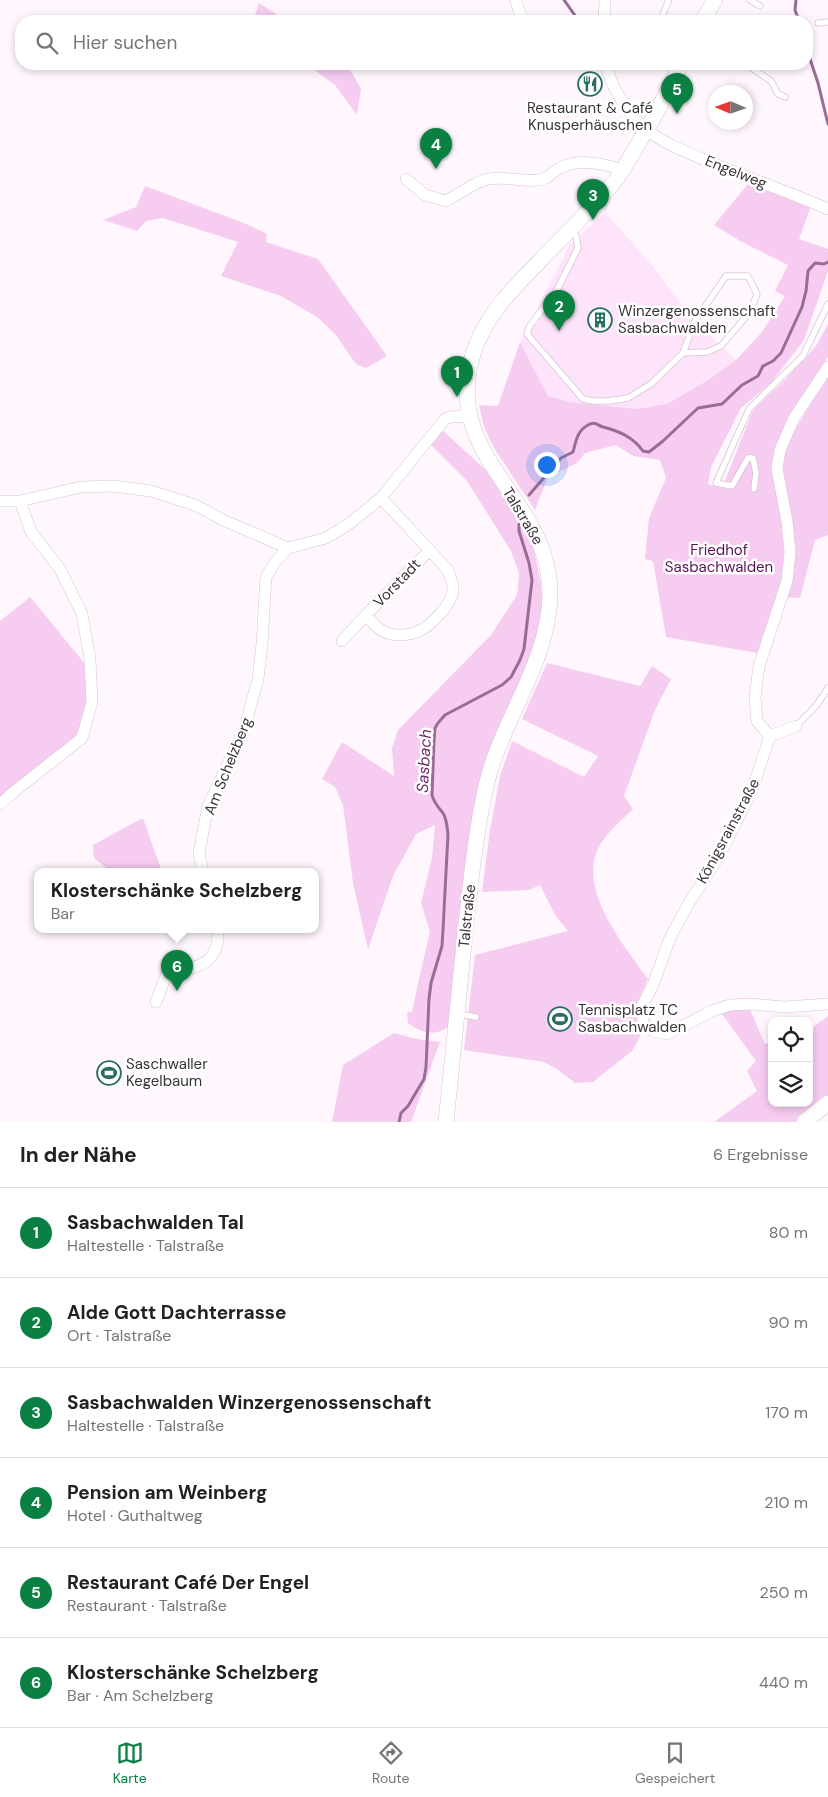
<!DOCTYPE html>
<html lang="de">
<head>
<meta charset="utf-8">
<style>
	:root { --surface:#fff; --page:#f2f2f2; --text:#202124; --muted:#757577; --line:#e0e0e0; --accent:#0b8043 }
	body { margin:0; font-family:"DM Sans",sans-serif; background:var(--page); color:var(--text) }
	.controls { position:absolute; right:15px; bottom:15px; display:grid; overflow:hidden; border-radius:10px; box-shadow:0 2px 8px #0003 }
	.controls button { width:45px; height:45px; display:grid; place-items:center; padding:0; border:0; border-bottom:1px solid var(--line); background:var(--surface); color:var(--text); font:25px sans-serif }
	.compass { position:absolute; left:708px; top:85px; width:45px; height:45px; border-radius:50%; background:var(--surface); box-shadow:0 2px 8px #0003; rotate:272deg }
	.you { position:absolute; left:546px; top:464px; width:18px; height:18px; margin:-12px; border:4px solid #fff; border-radius:50%; background:#1a73e8; box-shadow:0 0 0 8px #1a73e833 }
	.badge { display:grid; place-items:center; width:32px; height:32px; border-radius:50%; background:var(--accent); color:#fff; font-size:16px; font-weight:700 }
	.pin { position:absolute; translate:-50% -41px; filter:drop-shadow(0 1px 2px #0008) }
	.pin::after { content:''; position:absolute; top:26px; width:18px; height:15px; background:inherit; clip-path:polygon(0 0,100% 0,50% 100%) }
	.popup { position:absolute; left:34px; top:868px; width:285px; height:65px; box-sizing:border-box; display:grid; place-content:center; border-radius:10px; background:var(--surface); filter:drop-shadow(0 1px 4px #0005); font-size:16px; white-space:nowrap; color:var(--muted) }
	.popup b { font-size:19px; color:var(--text) }
	.popup::after { content:''; position:absolute; left:50%; top:100%; margin-left:-10px; border:10px solid transparent; border-top-color:var(--surface) }
	.list { margin:0; padding:0; list-style:none }
	h2 { display:flex; justify-content:space-between; align-items:center; height:65px; margin:0; padding:0 20px; font-size:21px }
	h2 small { font-size:16px; font-weight:400; color:var(--muted) }
	.list li { display:grid; grid-template-columns:32px 1fr auto; gap:15px; align-items:center; box-sizing:border-box; height:90px; padding:0 20px; border-top:1px solid var(--line) }
	.list b { display:block; font-size:19px; white-space:nowrap }
	.list p { margin:0; font-size:16px; white-space:nowrap; color:var(--muted) }
	.list em { font-size:16px; font-style:normal; color:var(--muted) }
	.icon { flex:none; width:28px; height:28px; fill:none; stroke:currentColor; stroke-width:2; stroke-linecap:round; stroke-linejoin:round }
	.map { position:relative; flex:none; width:828px; height:1122px; overflow:hidden }
	.search { position:absolute; background:var(--surface); box-shadow:0 2px 8px #0003; left:15px; right:15px; top:15px; height:55px; display:flex; align-items:center; gap:12px; box-sizing:border-box; padding:0 18px; border-radius:20px; color:var(--muted); font-size:19px }
	.sheet { height:605px; background:var(--surface) }
	nav { display:flex; justify-content:space-around; align-items:center; box-sizing:border-box; height:70px; border-top:1px solid var(--line); background:var(--surface); font-size:14px; color:var(--muted) }
	nav a { display:grid; justify-items:center; gap:2px }
	nav .on { color:var(--accent) }
	.map>svg:first-child { display:block }
</style>
</head>
<body>
<div class="map">
<svg width="828" height="1122" viewBox="0 0 828 1122">
	<rect width="100%" height="100%" fill="#fff7fd"/>
	<path fill="#fee4fa" d="M606 213 656 270 692 318 736 360 708 380 667 404 635 409 570 402 548 396 520 342 571 243Z"/>
	<path fill="#f7ccf1" d="M259 3 287 21H253Z
		M306 64H347L361 89 357 115 335 85Z
		M748 184 811 206 799 239 828 249V271L804 340 771 383 741 408 711 467 708 484 722 488 753 410 783 382 816 346 828 324V357L786 422 776 451 784 550 782 579 757 653 666 637 653 561 645 559 649 518 666 478 660 460 633 456 616 445 585 453 577 463 548 477 535 510 494 448 484 427 479 405 498 406 520 342 548 396 570 402 636 409 667 404 708 380 736 360 762 332 785 296 775 291 788 265 740 241 714 225Z
		M145 186 246 224 267 234 266 242 318 259 387 356 366 368 356 364 335 334 317 317 281 296 221 276 238 242 163 218 146 221 137 231 103 220 136 207Z
		M828 375V535L815 540 800 598 785 597 792 568 782 463 788 441Z
		M441 429 487 471 515 509 532 542 541 583 543 614 538 639 480 783 472 819 462 892 449 1026C436 1037 420 1033 408 1023L407 1012H412L418 983 430 932 421 903 432 858 435 825 416 834 393 876 368 949 353 883 343 805 335 787 322 779 342 742 394 776 392 748 398 730 491 635 517 595 519 573 511 551 467 481 430 444Z
		M30 597 86 665 87 700 81 726 72 742 0 800V621Z
		M547 663 640 686 652 666 671 679 655 710 624 796 633 809C619 823 600 838 595 857 584 898 626 948 648 979L639 999 644 1029 632 1051 593 1082 575 1083 557 1069 544 1062 464 1050 475 955 568 931 555 915 540 885 529 890 482 892 490 830 500 776 512 741 584 777 598 756 522 719Z
		M143 818 162 872H112L94 858 93 845Z
		M749 1007 765 1044 772 1042V1103H809V1030L828 1016V1099L797 1122H714L757 1091 747 1071 756 1061 720 1011Z
		M394 1033 417 1039 440 1042 411 1122H332L343 1065Z"/>
	<g fill="none" stroke-linecap="round" stroke-linejoin="round">
		<path stroke="#986d94" stroke-width="3" d="M564 0 579 21
			M796 0 795 10 799 21
			M807 50 818 83 828 124
			M529 495 561 458 573 452C576 441 577 431 588 425 595 421 597 425 603 427 619 431 633 437 643 451L649 452 663 441 698 408 722 404 742 385 758 376 763 366 773 361 781 353 802 307 806 291 808 271 815 263 824 264 828 262
			M399 1122 401 1113 408 1106 424 1079 426 1067 429 999 431 983 442 946 443 930 448 834C447 827 447 820 443 813 438 807 434 803 432 795L434 741 435 728 438 723 445 715 502 685 511 677 520 660 524 649 532 580 529 563 519 531V524"/>
		<g stroke="#d6c3d4" stroke-width="7">
			<path id="lane" d="M750 0 760 6
				M660 21 668 2
				M818 23 828 22
				M746 64 771 81 778 94 785 97
				M571 231 576 236 578 248 557 290 529 327 527 334 583 399 593 401H609L628 398 651 384 683 353 707 352 721 346 750 312 757 294 748 276H726L695 321 683 353
				M754 489 756 473 753 458H748L732 486 716 483 749 409 803 356 828 304
				M796 726 816 706 828 688
				M458 1014 476 1017"/>
		</g>
		<g stroke="#d6c3d4" stroke-width="12">
			<path id="street" d="M516 2 523 21
				M604 21 605 0
				M606 64C610 86 630 117 648 131 666 145 696 156 717 165 754 180 791 193 828 209
				M406 179 425 195 446 201C456 196 474 183 484 180 503 174 528 185 546 178 551 175 556 169 562 167 580 158 604 164 623 170
				M381 498 447 569C450 576 454 583 453 591 451 605 430 627 417 632 410 635 398 636 390 634 379 631 373 623 366 615L429 551
				M0 501H20L81 487 114 486 151 491 195 505 223 520 288 548
				M342 641 366 615
				M770 736 752 790 719 856 689 903 670 938 653 985 642 1006 643 1023 653 1031 667 1034 712 1011 730 1005 751 1004 784 1007 828 1004
				M770 736 757 721 755 697 759 666 787 581 790 552 787 521 777 469 780 450 794 418 828 367
				M770 736 796 726
				M0 804 15 791 82 738 92 702 90 659 82 614 60 569 31 532 20 501
				M203 872 199 853 208 806 244 730 258 679 262 644 266 577 275 562 288 548 326 538 349 524 381 498 445 419 450 417 470 416
				M156 1002 167 973C196 967 219 967 218 930"/>
		</g>
		<g stroke="#d6c3d4" stroke-width="16">
			<path id="secondary" d="M702 21 715 0
				M446 1122C453 1056 459 990 466 924 471 878 476 831 486 786 501 720 550 662 550 592 549 496 439 457 474 351 486 315 513 288 539 262 564 235 592 209 615 181 622 172 628 161 634 151 651 123 667 94 681 64
				M804 1122 828 1103"/>
		</g>
		<use href="#lane" stroke="#fff" stroke-width="5.5"/>
		<use href="#street" stroke="#fff" stroke-width="11"/>
		<use href="#secondary" stroke="#fff" stroke-width="15"/>
	</g>
	<defs>
		<g id="restaurant-ring" transform="scale(1.25)"><circle r="9.5" fill="#fff" stroke="#286e63" stroke-width="1.5"/><path d="M-5-6h1v4h1v-4h1v4h1v-4h1v5L-1.5 .5V6h-2V.5L-5-1ZM5-6V6H3V1.5H1.5Q1.5-4 5-6Z" fill="#286e63"/></g>
		<g id="building-ring" transform="scale(1.25)"><circle r="9.5" fill="#fff" stroke="#286e63" stroke-width="1.5"/><path d="M-4-6H4V6H1V3H-1V6H-4ZM-2.5-4.3h1.7v1.8h-1.7ZM.8-4.3h1.7v1.8H.8ZM-2.5-1h1.7V.8h-1.7ZM.8-1h1.7V.8H.8Z" fill="#286e63"/></g>
		<g id="stadium-ring" transform="scale(1.25)"><circle r="9.5" fill="#fff" stroke="#286e63" stroke-width="1.5"/><path d="M0-5a6.5 5 0 1 0 0 10a6.5 5 0 1 0 0-10ZM-3.5-1.8h7v3.6h-7Z" fill="#286e63"/></g>
	</defs>
	<g fill-rule="evenodd">
		<use href="#restaurant-ring" x="590" y="84"/>
		<use href="#building-ring" x="600" y="320"/>
		<use href="#stadium-ring" x="560" y="1019"/>
		<use href="#stadium-ring" x="109" y="1073"/>
	</g>
	<g text-anchor="middle" dominant-baseline="central" stroke-width="5" stroke-linejoin="round" paint-order="stroke">
		<g font-size="15" fill="#3b333a" stroke="#fff" text-anchor="start">
			<text x="590" y="108" text-anchor="middle">Restaurant &amp; Café<tspan x="590" dy="17">Knusperhäuschen</tspan></text>
			<text x="618" y="311">Winzergenossenschaft<tspan x="618" dy="17">Sasbachwalden</tspan></text>
			<text x="578" y="1010">Tennisplatz TC<tspan x="578" dy="17">Sasbachwalden</tspan></text>
			<text x="126" y="1064">Saschwaller<tspan x="126" dy="17">Kegelbaum</tspan></text>
		</g>
		<g font-size="15" fill="#3b333a" stroke="#fff">
			<text transform="translate(736 172) rotate(22)">Engelweg</text>
			<text transform="translate(523 516) rotate(59)">Talstraße</text>
			<text transform="translate(397 583) rotate(-46)">Vorstadt</text>
			<text transform="translate(228 766) rotate(-68)">Am Schelzberg</text>
			<text transform="translate(728 831) rotate(-62)">Königsrainstraße</text>
			<text transform="translate(467 916) rotate(-84)">Talstraße</text>
		</g>
		<g font-size="15" fill="#591355" stroke="#fff">
			<text x="719" y="550">Friedhof<tspan x="719" dy="17">Sasbachwalden</tspan></text>
		</g>
		<g font-size="16" font-style="italic" fill="#702b6b" stroke="#fff">
			<text transform="translate(424 761) rotate(-87)">Sasbach</text>
		</g>
	</g>
</svg>
<div class="controls">
<button><svg class="icon" aria-label="locate" viewBox="0 0 24 24"><circle cx="12" cy="12" r="6"/><path d="M12 2v4M12 18v4M2 12h4M18 12h4"/></svg></button>
<button><svg class="icon" aria-label="layers" viewBox="0 0 24 24"><path d="M12 4l9 5-9 5-9-5zM3 14l9 5 9-5"/></svg></button>
</div>
<svg class="compass" viewBox="-18 -18 36 36"><path d="M0-13l5 13h-10z" fill="#e53935"/><path d="M0 13l5-13h-10z" fill="#757577"/></svg>
<div class="you"></div>
<div class="pin badge" style="left:457px;top:397px">1</div>
<div class="pin badge" style="left:559px;top:331px">2</div>
<div class="pin badge" style="left:593px;top:220px">3</div>
<div class="pin badge" style="left:436px;top:169px">4</div>
<div class="pin badge" style="left:677px;top:114px">5</div>
<div class="pin badge" style="left:177px;top:991px">6</div>
<div class="popup"><b>Klosterschänke Schelzberg</b>Bar</div>
<div class="search"><svg class="icon" aria-label="search" viewBox="0 0 24 24"><circle cx="10" cy="10" r="6"/><path d="M15 15l6 6"/></svg>Hier suchen</div>
</div>
<section class="sheet">
<h2>In der Nähe<small>6 Ergebnisse</small></h2>
<ul class="list">
<li><span class="badge">1</span><div><b>Sasbachwalden Tal</b><p>Haltestelle · Talstraße</p></div><em>80 m</em></li>
<li><span class="badge">2</span><div><b>Alde Gott Dachterrasse</b><p>Ort · Talstraße</p></div><em>90 m</em></li>
<li><span class="badge">3</span><div><b>Sasbachwalden Winzergenossenschaft</b><p>Haltestelle · Talstraße</p></div><em>170 m</em></li>
<li><span class="badge">4</span><div><b>Pension am Weinberg</b><p>Hotel · Guthaltweg</p></div><em>210 m</em></li>
<li><span class="badge">5</span><div><b>Restaurant Café Der Engel</b><p>Restaurant · Talstraße</p></div><em>250 m</em></li>
<li><span class="badge">6</span><div><b>Klosterschänke Schelzberg</b><p>Bar · Am Schelzberg</p></div><em>440 m</em></li>
</ul>
</section>
<nav>
<a class="on"><svg class="icon" aria-label="map" viewBox="0 0 24 24"><path d="M3 6l6-2 6 2 6-2v14l-6 2-6-2-6 2zM9 4v14M15 6v14"/></svg>Karte</a>
<a><svg class="icon" aria-label="directions" viewBox="0 0 24 24"><path d="M12 3l9 9-9 9-9-9zM9 14v-3h6M13 9l2 2-2 2"/></svg>Route</a>
<a><svg class="icon" aria-label="saved" viewBox="0 0 24 24"><path d="M7 4h10v16l-5-4-5 4z"/></svg>Gespeichert</a>
</nav>
</body>
</html>
